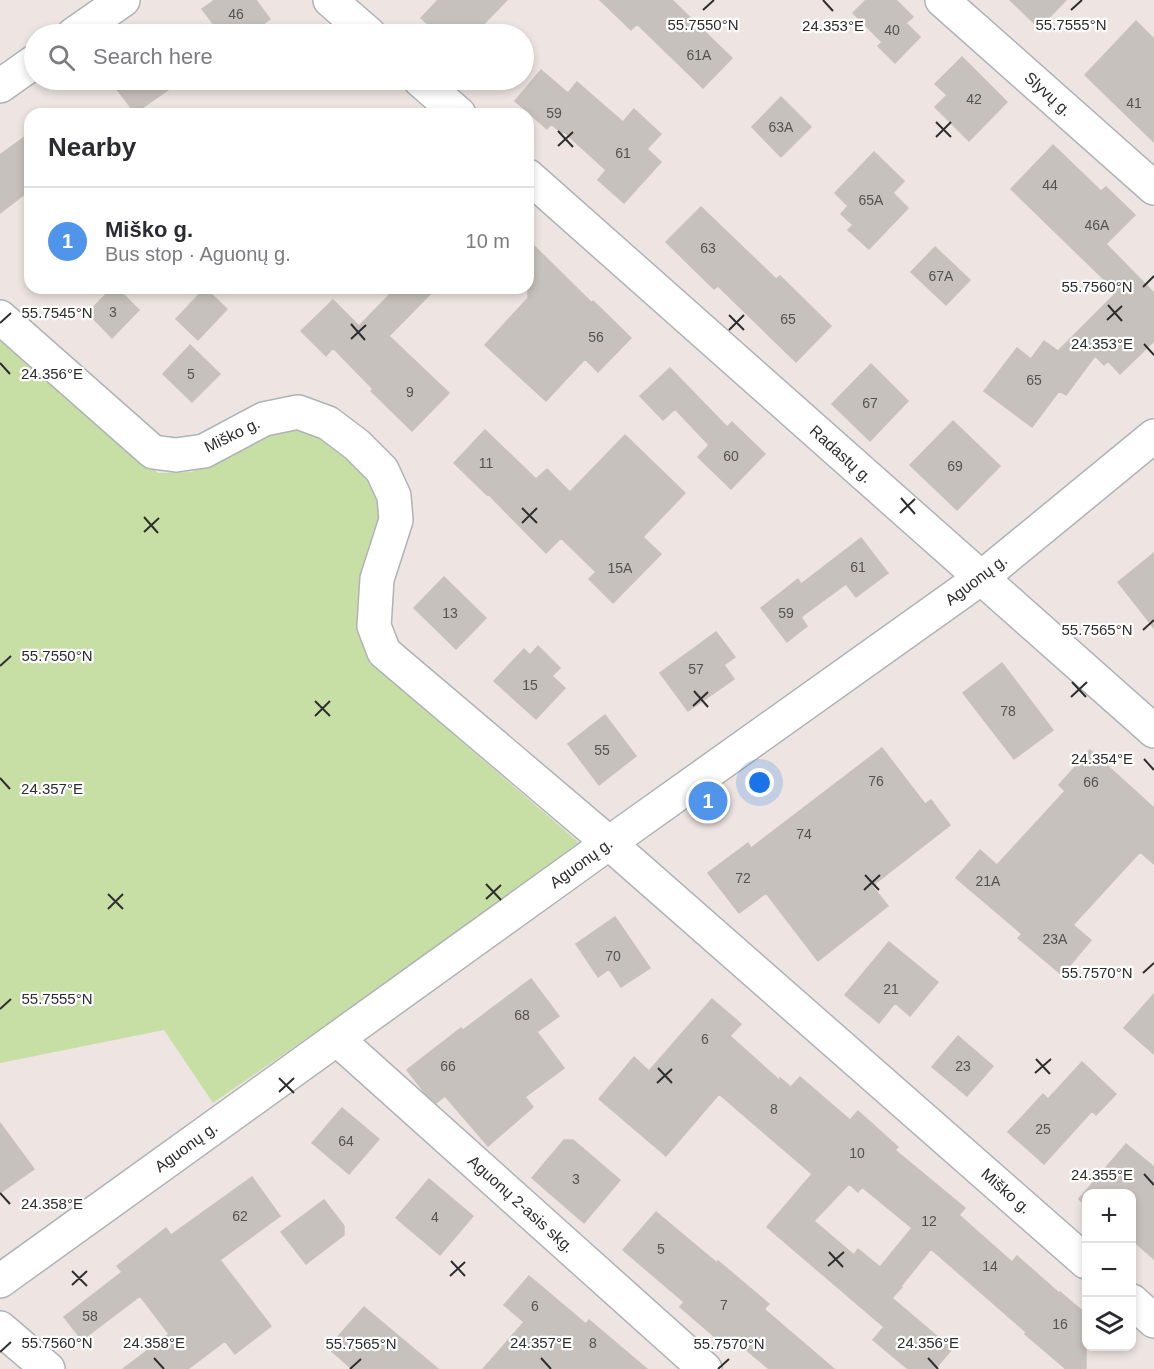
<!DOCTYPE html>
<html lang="en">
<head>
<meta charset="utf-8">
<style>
	:root { --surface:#fff; --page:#f2f2f3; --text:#2b2b33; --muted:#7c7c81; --line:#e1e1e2; --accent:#5195eb }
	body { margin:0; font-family:Helvetica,sans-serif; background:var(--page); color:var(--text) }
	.controls { position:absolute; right:18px; bottom:18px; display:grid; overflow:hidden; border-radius:12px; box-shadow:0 3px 9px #0003 }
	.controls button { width:54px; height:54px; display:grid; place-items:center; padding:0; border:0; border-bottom:2px solid var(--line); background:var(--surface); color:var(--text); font:30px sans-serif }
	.you { position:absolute; left:760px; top:783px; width:21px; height:21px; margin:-15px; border:4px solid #fff; border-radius:50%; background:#1a73e8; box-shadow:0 0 0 9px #1a73e833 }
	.badge { display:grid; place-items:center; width:39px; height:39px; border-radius:50%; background:var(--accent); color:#fff; font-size:20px; font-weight:700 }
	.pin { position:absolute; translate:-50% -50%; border:3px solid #fff; box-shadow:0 2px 6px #0006 }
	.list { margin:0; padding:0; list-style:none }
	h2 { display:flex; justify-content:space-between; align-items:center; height:78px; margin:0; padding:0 24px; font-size:26px }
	h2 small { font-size:20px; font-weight:400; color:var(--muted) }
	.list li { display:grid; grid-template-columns:39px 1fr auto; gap:18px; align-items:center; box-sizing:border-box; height:108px; padding:0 24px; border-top:2px solid var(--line) }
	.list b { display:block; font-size:22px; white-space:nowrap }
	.list p { margin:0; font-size:20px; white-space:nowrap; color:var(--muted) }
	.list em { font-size:20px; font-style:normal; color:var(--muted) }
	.icon { flex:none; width:33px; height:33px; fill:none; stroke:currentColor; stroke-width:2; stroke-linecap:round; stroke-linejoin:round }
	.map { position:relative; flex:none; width:1154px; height:1369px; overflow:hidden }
	.search { position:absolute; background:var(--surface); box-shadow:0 3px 9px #0003; left:24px; top:24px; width:510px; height:66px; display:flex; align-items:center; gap:15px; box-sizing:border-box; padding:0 21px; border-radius:33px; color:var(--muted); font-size:22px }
	.panel { position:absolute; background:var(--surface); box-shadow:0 3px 9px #0003; left:24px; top:108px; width:510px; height:186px; border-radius:18px }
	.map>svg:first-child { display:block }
</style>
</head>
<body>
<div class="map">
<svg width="1154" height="1369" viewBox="0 0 1154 1369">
	<rect width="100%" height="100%" fill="#eee5e2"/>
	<path fill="#c7dfa4" d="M0 335 158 473 192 472 277 428 305 429 328 439 346 455 372 484 384 505 363 626 369 662 584 847 213 1103 164 1030 0 1063Z"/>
	<path fill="#c7c1bd" stroke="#c9c1bb" stroke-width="1.5" fill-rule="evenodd" d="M215 0H256L270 19 249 34H221L202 9Z
		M438 0H507L474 34H439L421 18Z
		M600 0H672L732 58 703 88 637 24 631 30Z
		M866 0H896L913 17 906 23 920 37 895 63 878 46 882 42 853 13Z
		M1010 0H1066L1039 28Z
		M1136 21 1154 39V142L1085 75Z
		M962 57 1007 102 969 141 935 107 947 95 935 84Z
		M541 70 568 93 577 82 623 122 634 109 661 134 647 149 661 162 624 203 598 180 606 170 564 132 562 133 551 124 547 129 515 101Z
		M110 80H182L135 113Z
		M781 97 811 127 781 157 752 127Z
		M30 133V190L0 213V155Z
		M1053 145 1101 191 1106 187 1135 215 1106 244 1154 293V341L1120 374 1108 361 1104 365 1095 356 1066 395 1059 391 1032 427 984 391 1017 348 1031 359 1044 341 1058 351 1117 292 1011 189Z
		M874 152 904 181 893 193 908 208 869 249 848 230 853 225 841 214 848 206 835 193Z
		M701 207 776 279 780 276 831 326 796 362 718 286 714 289 666 242Z
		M528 240 592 303 593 301 631 338 598 372 585 359 546 401 485 345 528 298Z
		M935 247 970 280 946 305 911 272Z
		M112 288H117L139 310 112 338 88 313Z
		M205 288 227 309 198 340 176 319Z
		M396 288H436L389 336 449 393 412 431 371 391 373 389 333 348 326 356 301 331 333 300 359 326Z
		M190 345 220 374 192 402 163 374Z
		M871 364 908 401 870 441 832 404Z
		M670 368 727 427 732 422 765 454 731 489 698 457 709 445 675 409 663 420 640 396Z
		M953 421 1000 466 957 510 910 465Z
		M485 430 536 479 547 469 570 492 625 435 685 493 643 537 661 554 613 603 589 579 596 572 561 538 546 553 488 494 487 495 454 463Z
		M861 538 888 573 856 597 846 584 801 617 807 626 787 642 761 608 798 579 801 584Z
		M1154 553V628L1118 582Z
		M444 577 486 618 456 649 414 608Z
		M716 632 735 657 724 665 734 679 688 711 660 673Z
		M538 646 560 668 552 676 565 688 536 719 494 681 524 649 530 655Z
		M1002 663 1053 730 1014 759 963 693Z
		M605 715 636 756 599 785 568 744Z
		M882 748 925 804 931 800 950 825 872 886 888 906 818 961 766 893 739 913 708 873 748 843 751 848Z
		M1090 750 1154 808V864L1140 852 1073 925 1091 940 1062 975 1018 938 1022 934 956 878 980 850 997 865 1065 791 1059 785Z
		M615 917 650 968 621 987 609 969 598 977 576 944Z
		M889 942 938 982 910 1016 895 1003 879 1023 845 995Z
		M531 979 559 1016 537 1032 564 1068 525 1097 533 1107 488 1146 445 1096 436 1103 425 1093 407 1070 461 1028 463 1030Z
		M1154 994V1054L1124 1028Z
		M712 999 741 1024 730 1036 779 1080 780 1078 791 1087 800 1077 850 1120 858 1111 898 1147 895 1150 965 1208 959 1215 1012 1262 1017 1256 1059 1293 1060 1292 1086 1314V1369H1066L1025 1334 1026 1332 931 1249 901 1286 902 1287 892 1298 952 1349 935 1369H908L873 1340 884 1327 767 1227 812 1174 719 1094 666 1156 599 1099 634 1057 649 1071ZM849 1184 858 1192 862 1187 912 1228 880 1267 858 1249 854 1255 814 1221Z
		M958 1036 993 1066 967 1096 932 1067Z
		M1082 1062 1116 1094 1096 1115 1092 1111 1044 1164 1008 1132 1043 1094 1048 1099Z
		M342 1108 379 1139 349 1174 312 1143Z
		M0 1123 34 1169 0 1193Z
		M564 1140H573L620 1180 584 1223 532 1178Z
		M1126 1144 1154 1167V1259L1131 1239V1194H1086V1206L1079 1199Z
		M252 1177 280 1216 220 1260 271 1326 235 1354 225 1341 188 1369H123L169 1334 140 1296 82 1340 64 1317 122 1272 117 1266 166 1228 171 1235Z
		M429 1179 473 1216 440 1255 396 1218Z
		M324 1200 344 1226V1235L306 1264 281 1232Z
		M656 1212 717 1263 718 1261 769 1304 764 1309 834 1369H769L737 1342 730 1350 680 1307 684 1302 623 1250Z
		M529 1276 586 1324 589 1320 647 1369H483L524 1322 504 1305Z
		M364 1307 438 1369H352L328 1348Z"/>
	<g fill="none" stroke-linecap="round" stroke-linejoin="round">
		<g stroke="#aeb3b8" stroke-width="36">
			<path id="minor" d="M330 0 369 34
				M942 0 1154 188
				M74 34 123 0
				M420 80 459 114
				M0 86 34 62
				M528 176 1154 731
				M0 317 153 452 176 455 204 451 264 419 298 412 328 423 357 445 382 470 394 496 396 520 377 579 374 626 384 652 609 843 1086 1262
				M337 1039 705 1369
				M0 1281 609 843 981 578 1154 436
				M1132 1301 1154 1321
				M0 1328 48 1369"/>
		</g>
		<use href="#minor" stroke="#fff" stroke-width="33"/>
	</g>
	<path fill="none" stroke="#2e2e2e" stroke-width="2" d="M823 0 833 11M703 10 714 0M1071 10 1082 0M936 122 951 137M558 131 573 147M936 137 951 122M558 146 573 132M1143 287 1154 276M1108 305 1122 321M729 315 744 330M1107 320 1122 306M0 323 11 313M351 324 365 340M729 330 744 315M351 339 366 325M1144 344 1154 355M0 363 10 374M901 498 915 514M522 508 537 523M900 513 915 499M144 517 158 533M522 523 537 508M144 532 159 518M1143 630 1154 620M0 666 11 656M1072 682 1086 697M694 691 708 707M1071 697 1087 682M315 701 330 716M693 706 708 692M315 716 330 701M1144 759 1154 770M0 778 10 789M865 875 879 890M486 884 501 900M864 890 880 875M108 894 123 909M486 899 501 885M108 909 123 894M1143 973 1154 963M0 1009 11 999M1036 1059 1050 1074M658 1068 672 1083M1035 1073 1051 1059M279 1078 294 1093M657 1083 672 1069M279 1092 294 1078M1144 1174 1154 1185M0 1193 10 1204M829 1252 843 1267M451 1261 465 1276M828 1266 844 1252M72 1271 87 1286M450 1276 465 1262M72 1285 87 1271M0 1352 11 1342M154 1358 164 1369M541 1358 551 1369M928 1358 938 1369M350 1369 361 1359M718 1369 729 1359"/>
	<g text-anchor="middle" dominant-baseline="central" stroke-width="4.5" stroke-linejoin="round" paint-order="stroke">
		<g font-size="14" fill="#545352">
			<text x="236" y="14">46</text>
			<text x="892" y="30">40</text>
			<text x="699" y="55">61A</text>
			<text x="974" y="99">42</text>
			<text x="1134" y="103">41</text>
			<text x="554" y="113">59</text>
			<text x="781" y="127">63A</text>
			<text x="623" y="153">61</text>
			<text x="1050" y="185">44</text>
			<text x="871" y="200">65A</text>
			<text x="1097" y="225">46A</text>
			<text x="708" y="248">63</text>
			<text x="941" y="276">67A</text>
			<text x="113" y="312">3</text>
			<text x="788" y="319">65</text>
			<text x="596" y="337">56</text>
			<text x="191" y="374">5</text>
			<text x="1034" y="380">65</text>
			<text x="410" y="392">9</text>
			<text x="870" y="403">67</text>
			<text x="731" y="456">60</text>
			<text x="486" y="463">11</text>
			<text x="955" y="466">69</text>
			<text x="858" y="567">61</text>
			<text x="620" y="568">15A</text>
			<text x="450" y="613">13</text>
			<text x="786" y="613">59</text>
			<text x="696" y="669">57</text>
			<text x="530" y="685">15</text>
			<text x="1008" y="711">78</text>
			<text x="602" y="750">55</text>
			<text x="876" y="781">76</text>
			<text x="1091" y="782">66</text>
			<text x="804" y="834">74</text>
			<text x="743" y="878">72</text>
			<text x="988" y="881">21A</text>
			<text x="1055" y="939">23A</text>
			<text x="613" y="956">70</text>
			<text x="891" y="989">21</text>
			<text x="522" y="1015">68</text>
			<text x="705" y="1039">6</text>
			<text x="448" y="1066">66</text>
			<text x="963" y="1066">23</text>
			<text x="774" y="1109">8</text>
			<text x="1043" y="1129">25</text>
			<text x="346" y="1141">64</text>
			<text x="857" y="1153">10</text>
			<text x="576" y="1179">3</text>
			<text x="240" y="1216">62</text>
			<text x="435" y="1217">4</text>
			<text x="929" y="1221">12</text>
			<text x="661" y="1249">5</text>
			<text x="990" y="1266">14</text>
			<text x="724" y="1305">7</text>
			<text x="535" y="1306">6</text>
			<text x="90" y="1316">58</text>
			<text x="1060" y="1324">16</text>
			<text x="593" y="1343">8</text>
		</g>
		<g font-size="16" fill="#2e2e2e" stroke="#fff">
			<text transform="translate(1048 94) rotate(42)">Slyvų g.</text>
			<text transform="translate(232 435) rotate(-26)">Miško g.</text>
			<text transform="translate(841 454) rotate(42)">Radastų g.</text>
			<text transform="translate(976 580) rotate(-37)">Aguonų g.</text>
			<text transform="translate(581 863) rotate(-36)">Aguonų g.</text>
			<text transform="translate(186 1147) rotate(-36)">Aguonų g.</text>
			<text transform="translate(1006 1191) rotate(41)">Miško g.</text>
			<text transform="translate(521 1204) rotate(42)">Aguonų 2-asis skg.</text>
		</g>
	</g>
	<g font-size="15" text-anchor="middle" fill="#2e2e2e" stroke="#fff" stroke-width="4.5" stroke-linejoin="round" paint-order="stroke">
		<text x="703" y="30">55.7550°N</text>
		<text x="1071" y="30">55.7555°N</text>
		<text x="833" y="31">24.353°E</text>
		<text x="1097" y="292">55.7560°N</text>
		<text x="57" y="318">55.7545°N</text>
		<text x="1102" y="349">24.353°E</text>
		<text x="52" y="379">24.356°E</text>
		<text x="1097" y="635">55.7565°N</text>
		<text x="57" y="661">55.7550°N</text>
		<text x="1102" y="764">24.354°E</text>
		<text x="52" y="794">24.357°E</text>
		<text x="1097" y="978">55.7570°N</text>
		<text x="57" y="1004">55.7555°N</text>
		<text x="1102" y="1180">24.355°E</text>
		<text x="52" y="1209">24.358°E</text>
		<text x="57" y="1348">55.7560°N</text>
		<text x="154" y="1348">24.358°E</text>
		<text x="541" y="1348">24.357°E</text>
		<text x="928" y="1348">24.356°E</text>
		<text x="361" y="1349">55.7565°N</text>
		<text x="729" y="1349">55.7570°N</text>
	</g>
</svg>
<div class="controls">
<button>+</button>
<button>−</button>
<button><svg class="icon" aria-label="layers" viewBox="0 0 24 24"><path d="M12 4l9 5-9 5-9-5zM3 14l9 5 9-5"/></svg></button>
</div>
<div class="you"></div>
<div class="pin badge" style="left:708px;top:801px">1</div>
<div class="search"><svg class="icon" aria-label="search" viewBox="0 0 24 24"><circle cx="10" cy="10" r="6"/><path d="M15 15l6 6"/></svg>Search here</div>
<section class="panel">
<h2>Nearby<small></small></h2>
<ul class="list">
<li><span class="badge">1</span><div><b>Miško g.</b><p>Bus stop · Aguonų g.</p></div><em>10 m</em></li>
</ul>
</section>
</div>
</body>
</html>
